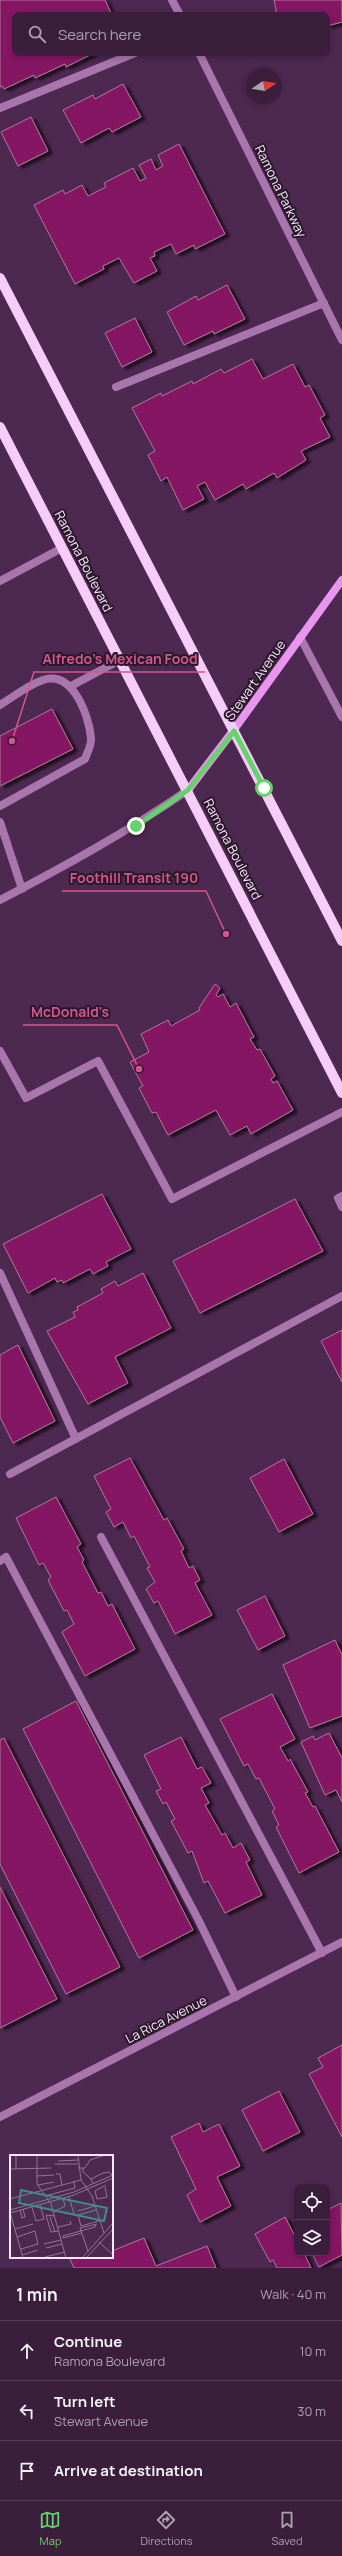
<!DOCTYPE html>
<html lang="en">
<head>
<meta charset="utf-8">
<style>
	:root { --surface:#3a1e3c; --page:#452b47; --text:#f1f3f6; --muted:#aba2af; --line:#543c56; --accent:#64d468 }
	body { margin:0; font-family:Manrope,sans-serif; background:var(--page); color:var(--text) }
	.controls { position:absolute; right:12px; bottom:12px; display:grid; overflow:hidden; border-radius:8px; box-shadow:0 2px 6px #0003 }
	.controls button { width:36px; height:36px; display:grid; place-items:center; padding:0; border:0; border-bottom:1px solid var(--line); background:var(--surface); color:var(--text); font:20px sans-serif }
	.compass { position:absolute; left:246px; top:68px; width:36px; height:36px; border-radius:50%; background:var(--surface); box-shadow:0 2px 6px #0003; rotate:78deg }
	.stop { position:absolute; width:12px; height:12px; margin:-9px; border:3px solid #64d468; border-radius:50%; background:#fff }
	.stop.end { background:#64d468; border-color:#fff; box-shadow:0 1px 4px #0008 }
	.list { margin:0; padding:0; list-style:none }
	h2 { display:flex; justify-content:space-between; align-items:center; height:52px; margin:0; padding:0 16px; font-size:17px }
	h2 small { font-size:13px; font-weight:400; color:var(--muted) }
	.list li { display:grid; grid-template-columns:26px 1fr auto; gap:12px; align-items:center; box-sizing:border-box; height:60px; padding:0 16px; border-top:1px solid var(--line) }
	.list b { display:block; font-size:15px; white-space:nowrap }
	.list p { margin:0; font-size:13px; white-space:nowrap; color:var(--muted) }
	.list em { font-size:13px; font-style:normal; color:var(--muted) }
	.icon { flex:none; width:22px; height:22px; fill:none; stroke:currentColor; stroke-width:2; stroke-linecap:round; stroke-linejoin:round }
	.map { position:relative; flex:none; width:342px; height:2268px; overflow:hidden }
	.search { position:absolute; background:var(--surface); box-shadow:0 2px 6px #0003; left:12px; right:12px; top:12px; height:44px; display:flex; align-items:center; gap:10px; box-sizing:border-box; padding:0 14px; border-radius:8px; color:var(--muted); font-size:15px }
	.sheet { height:232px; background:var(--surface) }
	nav { display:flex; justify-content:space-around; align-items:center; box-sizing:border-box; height:56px; border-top:1px solid var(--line); background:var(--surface); font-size:11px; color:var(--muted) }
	nav a { display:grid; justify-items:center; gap:2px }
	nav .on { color:var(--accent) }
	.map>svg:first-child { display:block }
</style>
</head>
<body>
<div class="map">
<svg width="342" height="2268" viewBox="0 0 342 2268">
	<defs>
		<filter id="shadow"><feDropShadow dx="4.5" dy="2.5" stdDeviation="1" flood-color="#0009"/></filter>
	</defs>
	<rect width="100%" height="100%" fill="#4d2850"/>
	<path fill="#851563" stroke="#b17999" filter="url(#shadow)" d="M0 0H105L112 15H15V53H94L66 67 65 64 35 78 34 75 4 89 2 86 0 87Z
		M274 0H342V22L327 26V15H277Z
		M123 84 141 117 112 132 109 128 81 143 63 110 93 95 95 99Z
		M31 117 48 151 18 166 1 132Z
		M179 144 225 234 195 249 194 245 176 254 171 244 154 252 155 256 150 258 157 271 134 283 119 258 103 266 104 269 75 284 34 205 63 190 65 194 82 185 88 196 106 187 104 183 133 168 140 181 146 178 139 165 151 159 156 170 163 166 158 155Z
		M227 285 245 319 214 334 213 331 184 345 167 312 196 296 198 300Z
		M135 318 152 352 122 367 105 333Z
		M252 359 263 379 293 364 305 387 309 385 325 415 320 418 330 437 301 451 306 460 277 478 274 473 246 489 243 484 215 500 205 482 197 486 204 499 183 510 167 477 161 481 148 455 155 451 132 408 161 393 162 396 192 381 193 384 221 369 224 373Z
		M52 709 73 749 0 786V736Z
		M215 984 220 988 216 995 218 997 223 994 230 1007 236 1003 254 1037 250 1039 257 1050 260 1049 275 1076 271 1079 273 1083 277 1081 293 1110 251 1134 247 1126 230 1135 216 1110 168 1135 156 1112 152 1113 139 1088 143 1086 130 1062 149 1052 141 1034 168 1020 171 1026 200 1010 199 1008Z
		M102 1194 131 1249 106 1262 108 1266 93 1274 90 1269 63 1283 62 1280 57 1282 55 1278 28 1293 3 1244Z
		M295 1199 323 1251 200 1313 173 1261Z
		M143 1273 171 1328 115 1357 128 1383 88 1404 47 1331 75 1317 73 1312 78 1310 77 1307 103 1293 101 1289 115 1281 118 1286Z
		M342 1330V1382L321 1341Z
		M18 1345 55 1421 13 1443 0 1417V1355Z
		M130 1458 164 1520 167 1518 184 1549 181 1551 189 1568 193 1566 200 1580 195 1583 212 1615 175 1634 158 1601 154 1603 146 1589 155 1582 147 1568 150 1567 134 1536 131 1538 123 1522 114 1527 106 1512 111 1509 94 1476Z
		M284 1459 313 1514 279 1532 250 1478Z
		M56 1497 81 1544 77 1547 84 1560 82 1562 98 1593 101 1592 108 1606 112 1604 135 1649 85 1676 62 1632 74 1624 67 1610 64 1611 48 1580 51 1577 43 1563 39 1565 16 1518Z
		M265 1596 285 1636 258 1650 237 1610Z
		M335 1640 342 1655V1716L310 1728 283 1665Z
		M272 1694 295 1739 280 1747 288 1761 290 1759 308 1792 305 1793 313 1807 315 1806 339 1852 299 1873 276 1827 279 1825 272 1811 275 1809 259 1778 256 1779 248 1764 244 1766 220 1719Z
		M76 1701 193 1930 139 1958 23 1729Z
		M329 1733 342 1758V1802L336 1790 325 1795 301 1742 313 1736 315 1740Z
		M181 1737 197 1769 202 1767 211 1783 201 1788 209 1803 205 1805 222 1835 225 1833 233 1848 241 1843 250 1860 246 1862 262 1895 225 1913 208 1881 204 1883 192 1851 188 1853 171 1821 175 1819 166 1802 163 1804 156 1791 161 1789 144 1755Z
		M4 1738 120 1967 66 1994 0 1864V1740Z
		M0 1887 57 1999 0 2028Z
		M342 2045V2137L309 2074 323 2067 318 2058Z
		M279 2091 300 2132 263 2151 242 2110Z
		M199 2123 203 2132 219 2124 240 2166 217 2177 231 2206 200 2222 187 2195 196 2189 171 2137Z
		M341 2203 342 2255 319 2267 312 2253H327V2210Z
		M285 2217 297 2240V2253H304L311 2268H277L273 2260 270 2262 255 2234Z
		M144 2238 156 2266 207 2246 216 2268H74L69 2257H112V2251Z"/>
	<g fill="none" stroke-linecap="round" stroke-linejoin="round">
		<path stroke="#a975ad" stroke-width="8" d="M0 108 135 53
			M116 387 324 303
			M0 581 62 548
			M300 637 342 717
			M71 686 120 660
			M0 705C13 697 28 685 43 680 73 670 89 716 91 738 92 744 87 753 85 759L0 806
			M0 822 22 889
			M0 1051 26 1098 98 1061 172 1199 342 1112
			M342 1196 338 1198 342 1207
			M0 1273 76 1439
			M10 1474 342 1296
			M101 1537 322 1953
			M0 1561 6 1557 198 1919 236 1997"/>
		<path stroke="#a975ad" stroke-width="8" d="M172 0 180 15
			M199 53 342 340
			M0 900C65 866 127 832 188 790
			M0 2117 342 1942"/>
		<path stroke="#e895ef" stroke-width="8" d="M188 790 233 731 342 580"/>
		<path stroke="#f6ccf9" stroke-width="10" d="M0 278 342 941
			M0 427 342 1093"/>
	</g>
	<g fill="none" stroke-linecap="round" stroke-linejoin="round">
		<path stroke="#64d468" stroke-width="5" d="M136 826 188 790 234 731 264 788"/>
	</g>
	<g text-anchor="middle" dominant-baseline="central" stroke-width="4" stroke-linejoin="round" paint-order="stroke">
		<g font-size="13" fill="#fce5fe" stroke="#2a192b">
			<text transform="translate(281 191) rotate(64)">Ramona Parkway</text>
			<text transform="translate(84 561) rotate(63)">Ramona Boulevard</text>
			<text transform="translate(255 680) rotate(-55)">Stewart Avenue</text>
			<text transform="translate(233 849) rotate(63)">Ramona Boulevard</text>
			<text transform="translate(166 2019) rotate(-27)">La Rica Avenue</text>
		</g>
	</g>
	<g transform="translate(10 2155)">
		<rect width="103" height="103" fill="#4d2850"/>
		<path fill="none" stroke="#937496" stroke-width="1" d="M6 0V14M27 0V29L41 49 56 103M68 0 71 25 82 41 94 78M48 6 68 5M45 9H68M68 13H75L80 5 95 0M73 13V17L81 24M0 14 41 13M46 19H50L52 30M27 21 44 20M83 28 81 24 93 18 99 17 102 20M28 30 44 27M95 32 97 42 87 44 85 36 96 30M35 41 65 33 64 27M59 42 64 59M0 44 71 25M22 52 26 66 34 64 30 50M0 55 64 37 103 20M10 55 12 63 15 62 13 54M86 55 68 60 71 71 89 66M68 56 85 51M0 57 13 103M43 57 55 51 53 43M0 58 64 40 103 23M45 61 36 60 41 77 49 76M40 62 45 77M48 72 61 69 60 66M5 74 23 69M72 78 53 83V81L85 72 86 69M7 82 25 76 28 89 11 94M89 87 103 100M34 89 51 85M36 93 52 89M78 96 70 73 87 69M12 100 28 95M35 102 55 97M72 103 103 68M76 103 103 74"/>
		<path fill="#3e8c8b" fill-opacity="0.15" stroke="#3e8c8b" stroke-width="2" d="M11 35 97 53 94 66 9 48Z"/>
		<rect width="103" height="103" fill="none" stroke="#fce5fe" stroke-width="2"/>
	</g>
	<path fill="none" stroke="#d3568c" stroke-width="1.5" d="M12 741L34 672H205M226 934L206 891H62M139 1069L117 1025H23"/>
	<g fill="#d3568c" stroke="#2a192b" stroke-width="1.5">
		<circle cx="12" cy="741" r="4"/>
		<circle cx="226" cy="934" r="4"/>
		<circle cx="139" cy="1069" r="4"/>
	</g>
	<g font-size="14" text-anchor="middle" font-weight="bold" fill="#d3568c" stroke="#2a192b" stroke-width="4" stroke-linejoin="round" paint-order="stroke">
		<text x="120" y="664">Alfredo's Mexican Food</text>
		<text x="134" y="883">Foothill Transit 190</text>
		<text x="70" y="1017">McDonald's</text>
	</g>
</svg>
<div class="controls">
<button><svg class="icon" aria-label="locate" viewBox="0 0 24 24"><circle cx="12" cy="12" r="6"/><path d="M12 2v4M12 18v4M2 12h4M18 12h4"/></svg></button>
<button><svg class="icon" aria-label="layers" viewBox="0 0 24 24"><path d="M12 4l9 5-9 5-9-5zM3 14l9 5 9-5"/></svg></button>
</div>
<svg class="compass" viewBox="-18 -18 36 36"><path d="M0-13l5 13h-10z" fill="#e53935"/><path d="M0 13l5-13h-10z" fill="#aba2af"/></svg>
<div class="stop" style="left:264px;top:788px"></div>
<div class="stop end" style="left:136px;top:826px"></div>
<div class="search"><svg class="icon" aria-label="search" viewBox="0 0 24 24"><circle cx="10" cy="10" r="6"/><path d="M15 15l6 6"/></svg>Search here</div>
</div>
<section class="sheet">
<h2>1 min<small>Walk · 40 m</small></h2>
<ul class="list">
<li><svg class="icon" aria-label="ahead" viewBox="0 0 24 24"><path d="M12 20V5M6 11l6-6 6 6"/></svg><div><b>Continue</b><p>Ramona Boulevard</p></div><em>10 m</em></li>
<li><svg class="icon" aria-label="left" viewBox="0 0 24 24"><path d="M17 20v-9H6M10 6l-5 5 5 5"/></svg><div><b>Turn left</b><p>Stewart Avenue</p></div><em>30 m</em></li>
<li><svg class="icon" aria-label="arrive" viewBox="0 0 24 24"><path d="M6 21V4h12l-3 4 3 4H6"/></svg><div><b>Arrive at destination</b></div></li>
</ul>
</section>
<nav>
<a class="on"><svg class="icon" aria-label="map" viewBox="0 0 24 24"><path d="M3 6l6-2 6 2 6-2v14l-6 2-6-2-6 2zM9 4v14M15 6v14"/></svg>Map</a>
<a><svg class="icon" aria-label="directions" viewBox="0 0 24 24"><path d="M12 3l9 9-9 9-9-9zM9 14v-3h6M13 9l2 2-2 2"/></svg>Directions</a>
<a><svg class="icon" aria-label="saved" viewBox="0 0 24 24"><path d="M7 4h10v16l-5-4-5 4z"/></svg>Saved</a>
</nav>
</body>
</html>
